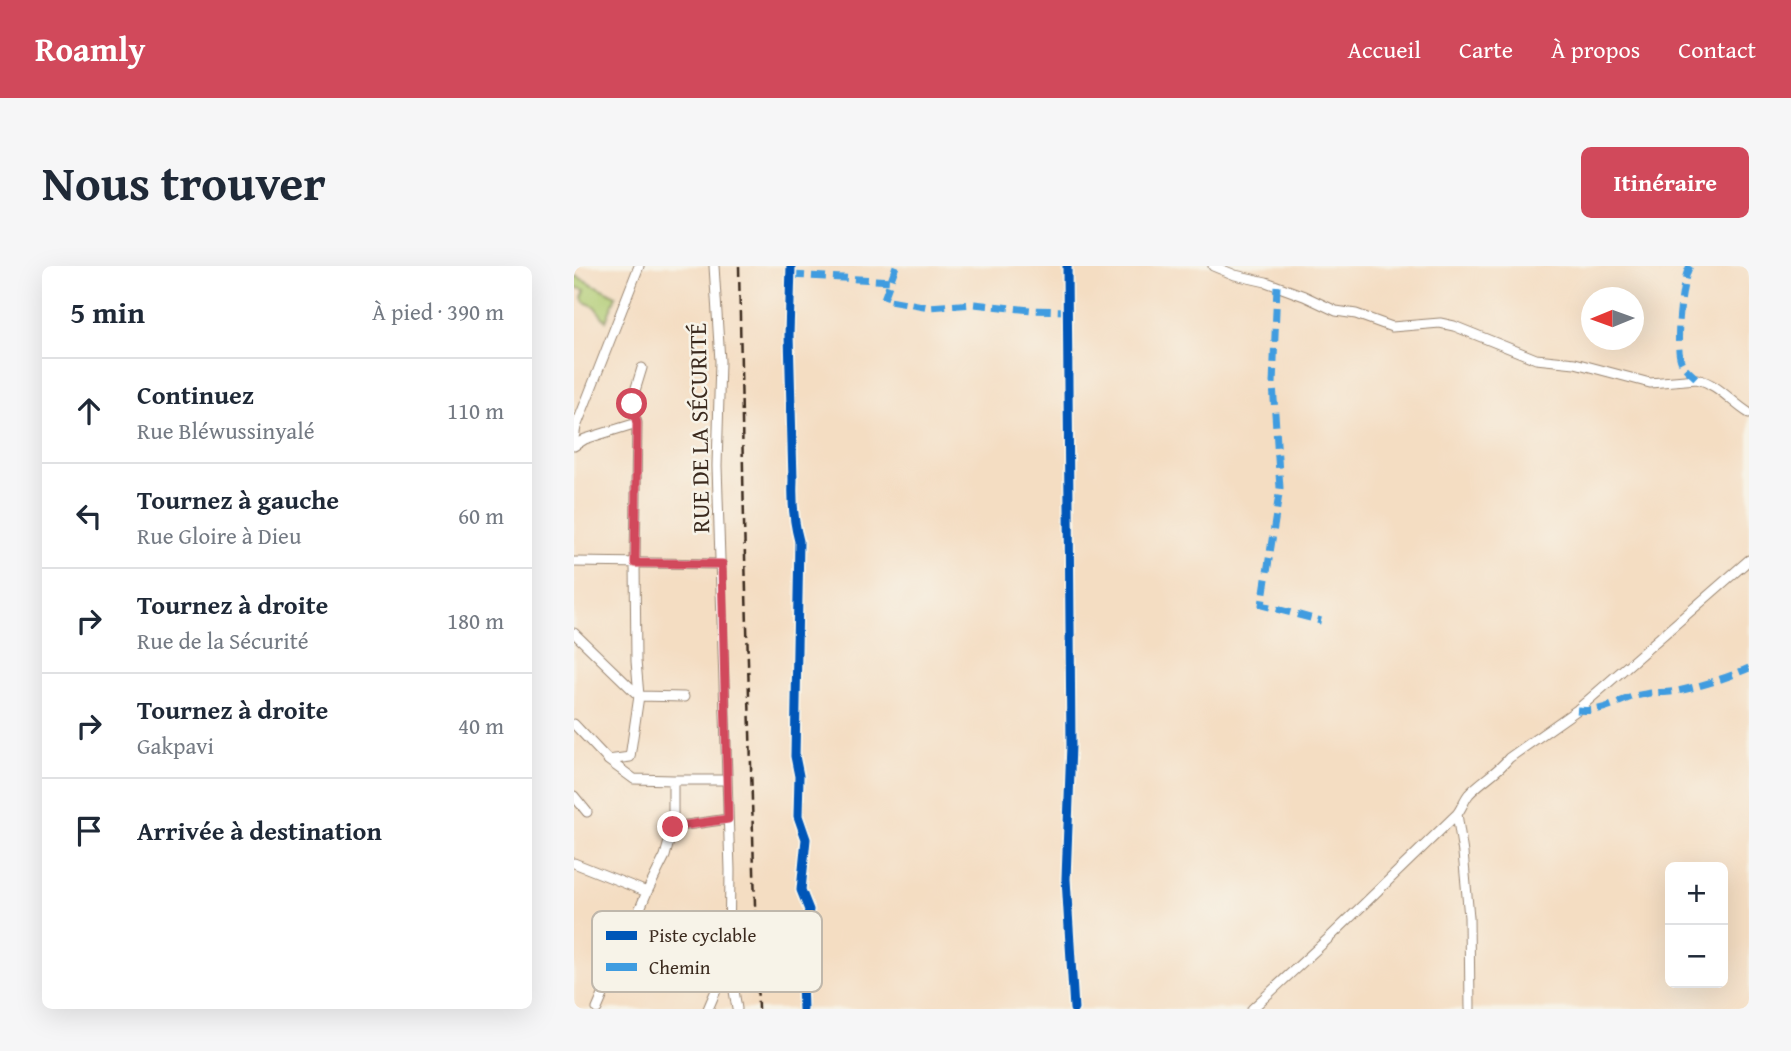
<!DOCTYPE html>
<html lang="fr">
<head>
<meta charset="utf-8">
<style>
	:root { --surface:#fff; --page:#f6f6f7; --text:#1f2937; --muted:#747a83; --line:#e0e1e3; --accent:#d1495b }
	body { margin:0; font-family:"Gentium Book Plus",serif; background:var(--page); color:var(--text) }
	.controls { position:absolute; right:21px; bottom:21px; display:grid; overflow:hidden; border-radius:10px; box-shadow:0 7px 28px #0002 }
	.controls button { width:63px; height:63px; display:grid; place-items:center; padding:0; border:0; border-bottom:2px solid var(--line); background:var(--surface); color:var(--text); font:35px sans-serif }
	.compass { position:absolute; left:1007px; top:21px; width:63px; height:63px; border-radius:50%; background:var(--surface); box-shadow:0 7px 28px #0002; rotate:269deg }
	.stop { position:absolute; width:21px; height:21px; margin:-16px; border:5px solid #d1495b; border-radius:50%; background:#fff }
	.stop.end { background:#d1495b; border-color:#fff; box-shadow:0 2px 7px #0008 }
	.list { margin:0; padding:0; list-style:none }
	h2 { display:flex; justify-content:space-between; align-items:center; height:91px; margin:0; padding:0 28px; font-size:30px }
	h2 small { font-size:23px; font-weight:400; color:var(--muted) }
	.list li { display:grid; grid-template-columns:46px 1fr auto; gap:21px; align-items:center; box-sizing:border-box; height:105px; padding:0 28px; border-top:2px solid var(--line) }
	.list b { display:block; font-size:26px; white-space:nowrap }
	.list p { margin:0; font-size:23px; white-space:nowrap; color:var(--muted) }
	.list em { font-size:23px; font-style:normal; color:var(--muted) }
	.icon { flex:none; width:38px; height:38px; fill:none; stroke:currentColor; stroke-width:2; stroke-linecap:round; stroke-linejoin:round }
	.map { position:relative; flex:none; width:1175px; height:743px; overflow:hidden; border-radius:10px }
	header { display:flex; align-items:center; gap:42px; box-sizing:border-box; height:98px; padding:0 35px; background:var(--accent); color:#fff }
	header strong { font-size:33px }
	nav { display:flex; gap:38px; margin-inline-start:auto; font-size:24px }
	.intro { display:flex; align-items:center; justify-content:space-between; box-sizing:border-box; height:168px; padding:0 42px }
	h1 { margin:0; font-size:49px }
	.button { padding:18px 32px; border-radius:10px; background:var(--accent); color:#fff; font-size:24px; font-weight:700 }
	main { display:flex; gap:42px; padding:0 42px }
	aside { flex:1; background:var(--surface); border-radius:10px; box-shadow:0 7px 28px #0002 }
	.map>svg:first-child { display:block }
</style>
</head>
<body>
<header>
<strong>Roamly</strong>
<nav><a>Accueil</a><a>Carte</a><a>À propos</a><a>Contact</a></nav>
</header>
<div class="intro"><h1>Nous trouver</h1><a class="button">Itinéraire</a></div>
<main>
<aside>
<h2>5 min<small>À pied · 390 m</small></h2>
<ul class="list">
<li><svg class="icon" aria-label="ahead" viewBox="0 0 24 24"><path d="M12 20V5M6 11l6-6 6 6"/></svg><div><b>Continuez</b><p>Rue Bléwussinyalé</p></div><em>110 m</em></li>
<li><svg class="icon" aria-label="left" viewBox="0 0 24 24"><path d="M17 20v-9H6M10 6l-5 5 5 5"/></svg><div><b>Tournez à gauche</b><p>Rue Gloire à Dieu</p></div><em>60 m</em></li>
<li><svg class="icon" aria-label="right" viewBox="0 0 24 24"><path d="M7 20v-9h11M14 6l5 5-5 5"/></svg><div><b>Tournez à droite</b><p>Rue de la Sécurité</p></div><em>180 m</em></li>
<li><svg class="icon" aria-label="right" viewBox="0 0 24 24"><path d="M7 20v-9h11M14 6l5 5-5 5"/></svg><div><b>Tournez à droite</b><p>Gakpavi</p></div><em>40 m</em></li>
<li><svg class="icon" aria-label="arrive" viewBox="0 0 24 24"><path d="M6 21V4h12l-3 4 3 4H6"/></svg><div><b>Arrivée à destination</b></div></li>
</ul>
</aside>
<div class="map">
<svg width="1175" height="743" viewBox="0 0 1175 743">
	<rect width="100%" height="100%" fill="#f7f3e8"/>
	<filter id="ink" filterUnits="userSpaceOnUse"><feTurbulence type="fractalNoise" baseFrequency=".0143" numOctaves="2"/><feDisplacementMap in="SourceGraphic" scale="14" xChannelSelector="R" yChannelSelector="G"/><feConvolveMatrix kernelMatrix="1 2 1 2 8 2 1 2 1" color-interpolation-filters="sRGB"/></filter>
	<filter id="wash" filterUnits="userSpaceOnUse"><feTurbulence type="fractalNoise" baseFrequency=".00686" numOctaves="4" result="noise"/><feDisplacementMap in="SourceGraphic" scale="28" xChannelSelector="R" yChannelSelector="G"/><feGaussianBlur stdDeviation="1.57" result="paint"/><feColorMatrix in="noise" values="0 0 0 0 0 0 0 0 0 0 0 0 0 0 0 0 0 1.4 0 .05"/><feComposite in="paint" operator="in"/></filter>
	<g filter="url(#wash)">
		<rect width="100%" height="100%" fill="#f4ddc2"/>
		<path fill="#aeca70" stroke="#747a47" stroke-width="2" d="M0 9 42 30 32 55 20 40 10 36 8 31 11 24 0 21Z"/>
	</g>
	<g filter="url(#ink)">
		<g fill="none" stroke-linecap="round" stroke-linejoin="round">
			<g stroke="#988470" stroke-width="11">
				<path id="minor" d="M140 0 146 95 143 200 156 604 155 694 163 743
					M217 0 215 69 219 214C218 236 219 253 225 275L221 490 225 510 224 550 232 573 227 624 235 644 227 686 229 743
					M493 0 497 479 492 613 500 743
					M639 0 661 9 692 16 730 30 762 45 782 48 818 61 866 57 880 60 962 93 1001 97 1076 117 1123 113C1144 118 1157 136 1175 147
					M0 172 2 161 65 0
					M0 180 11 173 63 157
					M0 296 147 298
					M0 367 65 430 110 431
					M0 458 34 494 60 513 99 514V561L154 553
					M34 494 56 491 65 430 62 395 61 297 63 157 57 138 68 102
					M99 514H153
					M0 530 13 546
					M883 548 889 587 895 651 896 743
					M0 597 73 626
					M23 743 73 626 91 590 99 561
					M134 743 155 694
					M678 743 757 670 883 548C888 542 890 534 895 528 907 515 924 506 935 492L1003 444 1175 294"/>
			</g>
			<use href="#minor" stroke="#fff" stroke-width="9"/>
			<path stroke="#3b2a1e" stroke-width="2.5" stroke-dasharray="10 5" stroke-linecap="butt" d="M165 0 170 256 184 743"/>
			<path stroke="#3f9ce0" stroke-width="7" stroke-dasharray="14 7" stroke-linecap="butt" d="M322 0 310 33 355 41 400 38 457 44 494 45
				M1116 0C1107 14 1100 85 1108 97 1111 103 1118 108 1123 113
				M217 9 318 15
				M703 20 699 118 706 222 688 339 747 355
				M1003 444C1035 447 1044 432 1071 428 1081 426 1092 427 1103 425 1125 421 1155 411 1175 402"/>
			<g stroke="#f7f3e8" stroke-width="13">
				<path id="cycleway" d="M217 0 215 69 219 214C218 236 219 253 225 275L221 490 225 510 224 550 232 573 227 624 235 644 227 686 229 743
					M493 0 497 479 492 613 500 743"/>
			</g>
			<use href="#cycleway" stroke="#0057b8" stroke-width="9"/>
		</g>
	</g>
	<g fill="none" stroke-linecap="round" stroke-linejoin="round" filter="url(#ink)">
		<path stroke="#d1495b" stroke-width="9" d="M58 138 63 157 61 297 148 298 154 553 99 561"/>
	</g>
	<g text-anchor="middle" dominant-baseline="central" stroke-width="5" stroke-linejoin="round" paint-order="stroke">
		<g font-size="24" fill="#3b2a1e" stroke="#f7f3e8">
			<text transform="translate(125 162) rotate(-91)">RUE DE LA SÉCURITÉ</text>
		</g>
	</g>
	<rect x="18" y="645" width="230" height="81" rx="10" fill="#f7f3e8" stroke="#bfb7ab" stroke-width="2"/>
	<rect x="32" y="665" width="31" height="9" fill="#0057b8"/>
	<rect x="32" y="697" width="31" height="8" fill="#3f9ce0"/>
	<g font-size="19" fill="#3b2a1e">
		<text x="75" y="676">Piste cyclable</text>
		<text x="75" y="708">Chemin</text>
	</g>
</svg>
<div class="controls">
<button>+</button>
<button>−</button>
</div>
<svg class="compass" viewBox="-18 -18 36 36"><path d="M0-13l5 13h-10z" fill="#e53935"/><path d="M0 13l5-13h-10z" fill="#747a83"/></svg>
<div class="stop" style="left:58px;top:138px"></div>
<div class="stop end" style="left:99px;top:561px"></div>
</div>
</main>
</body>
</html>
